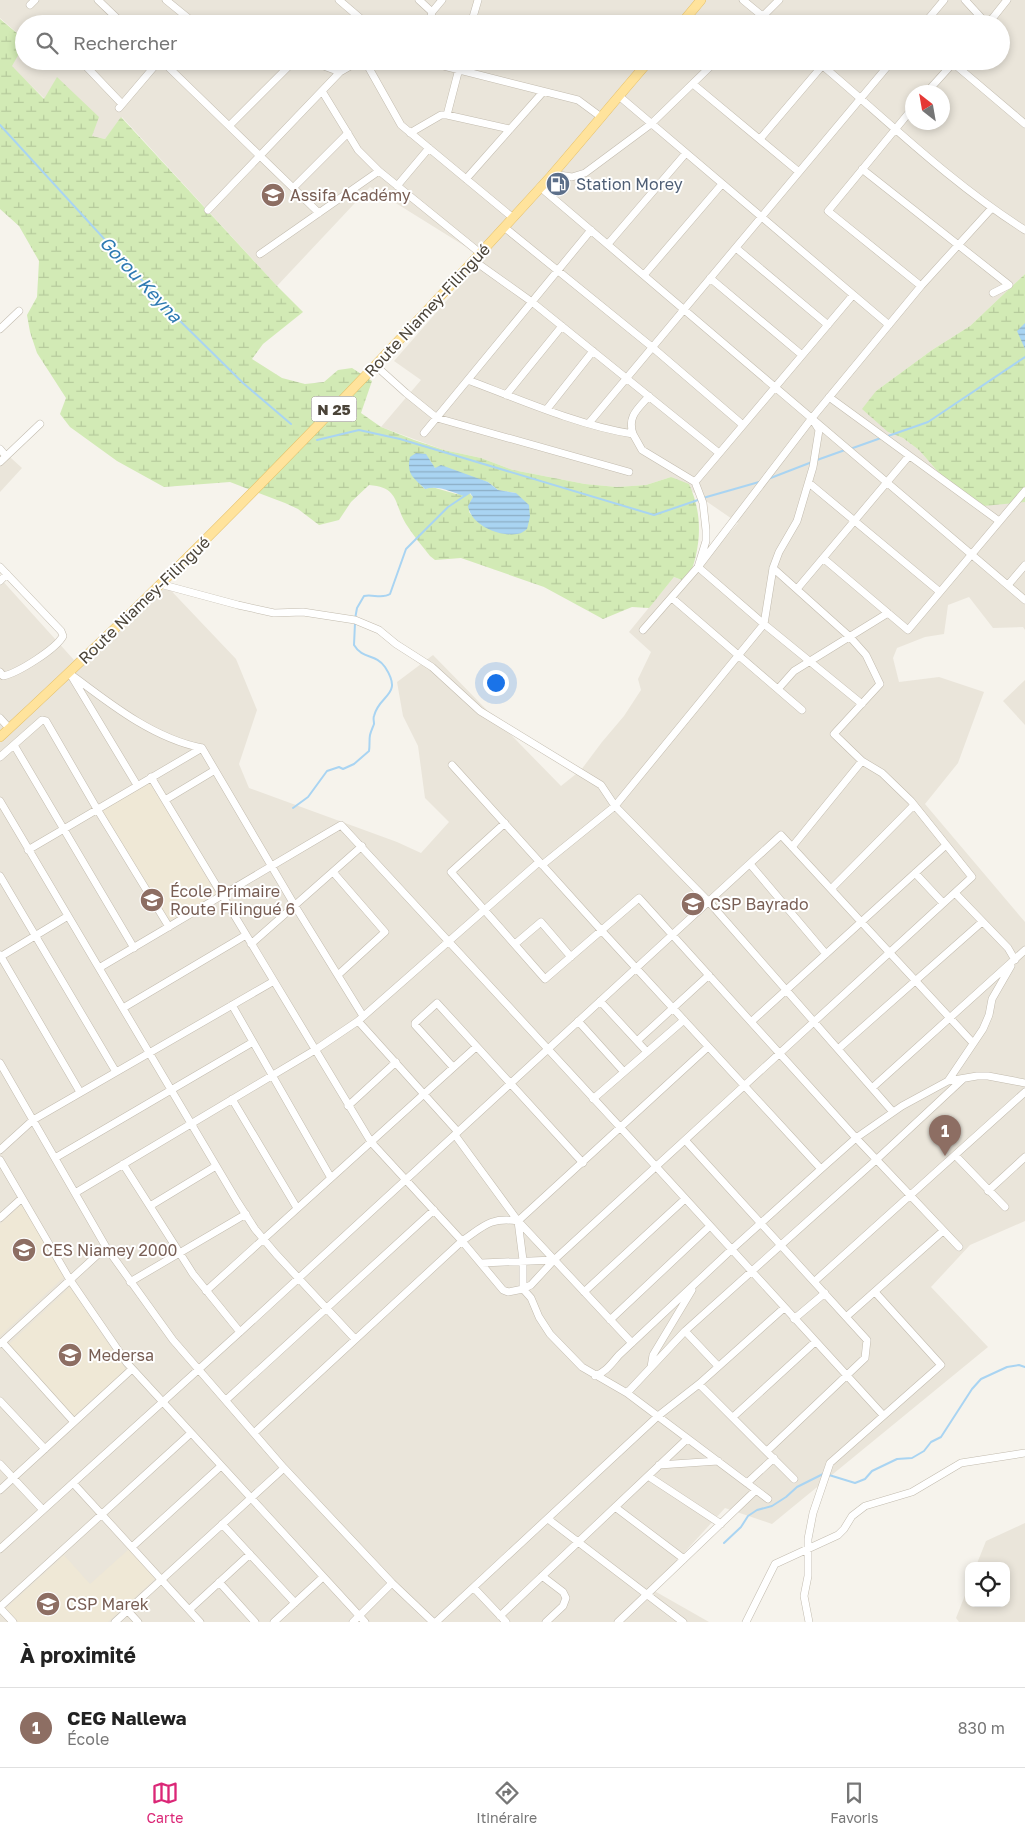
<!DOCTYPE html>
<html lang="fr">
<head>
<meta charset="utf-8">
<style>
	:root { --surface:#fff; --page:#f2f2f2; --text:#222; --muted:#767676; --line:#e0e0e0; --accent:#db2777 }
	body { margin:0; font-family:"Golos Text",sans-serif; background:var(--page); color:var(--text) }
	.controls { position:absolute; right:15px; bottom:15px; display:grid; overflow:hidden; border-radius:10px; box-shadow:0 2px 8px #0003 }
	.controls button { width:45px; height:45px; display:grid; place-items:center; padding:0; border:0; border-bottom:1px solid var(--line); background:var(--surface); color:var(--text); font:25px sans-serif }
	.compass { position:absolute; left:905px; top:85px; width:45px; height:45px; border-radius:50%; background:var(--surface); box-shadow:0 2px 8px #0003; rotate:329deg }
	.you { position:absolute; left:495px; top:682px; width:18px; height:18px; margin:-12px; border:4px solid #fff; border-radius:50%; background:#1a73e8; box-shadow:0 0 0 8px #1a73e833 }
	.badge { display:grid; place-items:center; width:32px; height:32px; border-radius:50%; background:var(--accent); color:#fff; font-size:16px; font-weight:700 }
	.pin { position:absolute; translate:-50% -41px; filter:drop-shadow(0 1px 2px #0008) }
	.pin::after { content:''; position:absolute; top:26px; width:18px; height:15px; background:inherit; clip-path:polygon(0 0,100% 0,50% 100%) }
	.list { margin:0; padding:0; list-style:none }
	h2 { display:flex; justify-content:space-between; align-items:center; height:65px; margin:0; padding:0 20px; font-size:21px }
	h2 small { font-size:16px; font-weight:400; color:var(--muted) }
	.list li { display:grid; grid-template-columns:32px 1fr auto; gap:15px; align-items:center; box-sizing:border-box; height:80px; padding:0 20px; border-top:1px solid var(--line) }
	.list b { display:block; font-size:19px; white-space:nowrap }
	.list p { margin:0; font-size:16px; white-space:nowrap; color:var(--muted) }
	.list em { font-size:16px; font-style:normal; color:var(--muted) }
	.icon { flex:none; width:28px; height:28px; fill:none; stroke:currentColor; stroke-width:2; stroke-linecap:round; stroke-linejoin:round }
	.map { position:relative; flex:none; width:1025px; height:1622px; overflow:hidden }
	.search { position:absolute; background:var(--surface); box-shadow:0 2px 8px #0003; left:15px; right:15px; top:15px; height:55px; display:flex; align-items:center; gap:12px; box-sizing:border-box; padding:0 18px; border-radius:28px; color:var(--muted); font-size:19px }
	.sheet { height:145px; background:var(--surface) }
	nav { display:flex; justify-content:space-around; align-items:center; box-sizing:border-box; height:70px; border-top:1px solid var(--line); background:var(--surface); font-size:14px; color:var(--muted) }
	nav a { display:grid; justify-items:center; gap:2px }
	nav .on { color:var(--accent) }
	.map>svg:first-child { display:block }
</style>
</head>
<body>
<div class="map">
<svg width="1025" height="1622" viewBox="0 0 1025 1622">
	<defs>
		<pattern id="wetland-marsh" width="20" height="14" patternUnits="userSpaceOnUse" patternTransform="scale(1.25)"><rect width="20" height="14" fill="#d2eab5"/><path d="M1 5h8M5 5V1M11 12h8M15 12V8" fill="none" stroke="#b6ca9c"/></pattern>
		<pattern id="water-rules" width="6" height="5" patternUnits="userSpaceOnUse" patternTransform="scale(1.25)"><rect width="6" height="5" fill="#a9d4f2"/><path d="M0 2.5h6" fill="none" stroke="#8caec5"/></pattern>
	</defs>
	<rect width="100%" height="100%" fill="#f6f3ec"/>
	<path fill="#eae5da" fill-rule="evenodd" d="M0 0H1025V274L970 326 932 350 876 391 888 432 903 438 919 450 939 473 1025 442V630L1023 627 993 628 969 597 948 605 944 634 925 637 897 648 893 658 899 682 939 677 984 692 958 763 925 804 1025 922V1221L970 1245 931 1287 988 1347 772 1524 725 1508 651 1589 709 1622H0V578L74 660 160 579 236 659 257 710 239 764 249 788 397 842 421 853 449 822 425 798 418 746 403 716 397 682 433 655 561 786 581 770 602 742 624 716 641 690 638 679 651 652 629 632 674 577 687 582 738 523 671 477 646 485 617 487 585 484 513 470 481 458 444 450 381 427 421 380 394 361 484 258 370 187 277 286 122 117 105 139 92 136 57 78 45 99 11 66 24 45V61H1001V24H24V39L0 18ZM912 92H942V122H912Z
		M0 448 22 468 0 492Z
		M1025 680V725L1003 701Z
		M1025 1523V1622H959L956 1618 969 1585V1603H1006V1566H976L986 1541Z"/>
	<path fill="#efe8d6" d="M150 782 217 895 169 923 102 811Z
		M22 1204 64 1277 0 1336V1224Z
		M70 1287 126 1370 73 1417 8 1345Z
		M129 1549 155 1579 108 1622H17L5 1609 64 1555 90 1584Z"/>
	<path fill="url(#wetland-marsh)" fill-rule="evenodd" d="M0 19 24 39V45L12 66 44 99 57 77 99 117 92 136 105 139 121 117 277 286 303 312 263 344 252 359 282 378 305 384 324 382 338 370 352 368 372 381 361 413 381 427 414 440 444 450 481 458 513 470 585 484 617 487 646 485 671 477 689 484C704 516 701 551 687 582L674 577 649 608 632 607 603 619 544 587 461 558 435 560 430 556C422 546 413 535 406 524 394 505 400 487 369 485L351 502 339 520 319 525 298 509 285 503 230 482 164 487 117 461 70 427 60 414 66 398 37 353 30 332 27 315 37 297 39 261 19 226 0 209ZM430 460 433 466 435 468 488 482 498 490 516 493 509 534C492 531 480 526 469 512L473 497 469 493 456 494 432 487 425 489 420 484Z
		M1025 274V502L983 506 939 473 919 450 903 438 888 432 862 409 876 391 932 350 970 326Z"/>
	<path fill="url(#water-rules)" d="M1025 323V349L1017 331Z
		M416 453 426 454 435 468 441 465 488 482 498 490 516 493 529 505 530 517 527 529C524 531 521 534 517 534 499 537 471 525 468 506L473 497 470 493 464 496C451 492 439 485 425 489 414 478 406 475 410 457Z"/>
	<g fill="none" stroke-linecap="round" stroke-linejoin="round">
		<path stroke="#a9d4f2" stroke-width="2" d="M0 125 172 313 243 383 291 424
			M888 436 928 422 1025 357
			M317 440 359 430 400 439 654 515 698 500
			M850 449 881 438
			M817 460 845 450
			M768 479 812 462
			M703 498 759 482
			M355 619 357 608 364 596C372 594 383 599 390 594L406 549 448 507 469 493
			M293 808 308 797 327 771 339 767 343 769 354 764 369 751C370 745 369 740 370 735 371 731 373 727 374 724 374 721 373 718 374 716 379 694 404 696 385 667 375 653 363 660 354 645L355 623
			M829 1475 855 1483 865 1479 872 1471 897 1459 912 1458 924 1451 931 1442 941 1437 972 1389 981 1379 1007 1367 1019 1365 1025 1367
			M724 1543 741 1527 748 1516 757 1510 772 1506 786 1497 797 1487 825 1473"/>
		<g stroke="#c2bbae" stroke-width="8">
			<path id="minor" d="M98 0 123 24
				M166 0 193 22 198 24
				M339 0 367 24
				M419 0 432 12
				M743 0 772 24
				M965 0 987 24
				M30 5 35 0
				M473 19 491 24
				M429 24 432 12 442 0
				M471 24 478 0
				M755 24 779 0
				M924 24 944 0
				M988 24 1007 0
				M81 61 122 104
				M162 61 319 213
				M310 61 340 72 359 61
				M365 61 401 125 512 217
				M424 61 578 100 601 117
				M817 61C885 118 949 182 1025 230
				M953 63 1025 124
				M693 84 799 172
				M322 91 358 150 379 171 480 253
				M927 92 955 61
				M619 96 889 325
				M119 108 159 61
				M912 109 828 211 921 286
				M447 115 461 61
				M229 126 294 61
				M410 133 441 115H447L510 129
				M760 139 822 66
				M862 169 1009 285 993 293
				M552 174 572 177 585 173 651 124 716 61
				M466 179 543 92
				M397 186 429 148
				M540 187 1025 600
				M293 188 348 133
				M208 210 340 72
				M504 227 652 347 743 425
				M608 244 686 153
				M736 248 828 325
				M260 254 379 171
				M473 260 532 302 719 453
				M644 275 722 184
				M710 278 802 355
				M0 329 19 311
				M376 366 406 393 437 418 629 472
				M468 380C518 399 580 426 633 434L642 450 695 482 703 503 706 530V541L698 567 764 624 862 704
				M506 395 562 326
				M829 397 999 521
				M547 409 593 351
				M589 423 892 61
				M424 433 591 230
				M633 434C627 416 638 409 649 396
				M0 449 6 456
				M0 462 40 424
				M695 482 853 295
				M809 483 940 592
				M823 558 908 630 1025 491
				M0 567 61 631 63 636C56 649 18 673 3 676L0 672
				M0 581 7 574
				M160 584 238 605 274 613 303 612 355 620 379 630 396 644 432 667 480 711 601 785 615 806 709 902 893 1112
				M1008 585 1025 565
				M797 589 909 456
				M672 598 802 710
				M643 630 698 567 812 418 921 286 991 209
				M69 673C109 703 152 738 202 748L295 906 363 1016
				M72 677 137 785
				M778 689 794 671 888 613
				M0 718 9 728
				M14 745 134 948
				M0 757 42 720 46 721 97 809 169 927
				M452 765 601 930 821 1169
				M151 777 371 1142 462 1241 503 1290 508 1292 523 1289 531 1298 539 1317 550 1334 582 1367 627 1393 768 1499
				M165 800 215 770
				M0 801 237 1201 255 1229 276 1254 355 1339
				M505 823 451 872 545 979 639 898 856 1138 959 1247
				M792 847 862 761
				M28 850 202 748
				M750 864 826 954
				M542 865 615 806 764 624 773 568 779 552 797 521 813 467 819 430 814 422
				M333 872 385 932 338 975
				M915 873 943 903
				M0 876 116 1072
				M831 889 914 805
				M955 893 1008 948 1015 960
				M251 944 362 846
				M515 944 541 922 571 957
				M0 955 80 1092
				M0 957 68 916
				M99 968 341 825 620 1127 883 1415
				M600 1001 647 1052
				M232 1005 331 1178
				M123 1008 246 935
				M358 1021 458 1132
				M578 1021 624 1072
				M751 1022 946 845
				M637 1041 709 975
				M838 1049 982 922
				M0 1063 106 1247 173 1340 284 1468 392 1583 433 1622
				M453 1067 415 1025V1023L437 1003 583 1163
				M948 1081 983 1029 989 1015 992 999 1011 966
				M872 1088 1025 950
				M232 1099 297 1208
				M593 1099 684 1020
				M348 1106 396 1062
				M455 1135 518 1221 632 1343
				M685 1140 867 1340 865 1358 767 1451
				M0 1150 33 1120 274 981
				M955 1155 1005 1207
				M55 1158 253 1042
				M0 1160 70 1280 127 1363 365 1622
				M123 1164 193 1274 240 1332
				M988 1191 1025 1157
				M75 1193 315 1050 358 1021 539 862
				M150 1206 216 1166
				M0 1218 22 1198
				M518 1221 523 1260V1289L531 1285 554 1260 972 877 911 801 882 773 862 761 834 734 880 684 866 655 850 637 773 568
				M482 1263 554 1260
				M815 1281 1025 1092
				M130 1282 246 1214
				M206 1291 476 1047
				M584 1292 685 1199
				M846 1317 943 1231
				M794 1319 825 1293
				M610 1320 710 1226
				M685 1331 718 1366
				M2 1342 74 1422
				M0 1344 106 1247
				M651 1367 653 1355 692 1290
				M595 1376C606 1372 611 1364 619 1355L731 1250 821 1169 856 1138 902 1106 948 1081 977 1076H988L1025 1083
				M699 1384 794 1479
				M627 1393 685 1331 876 1160 963 1079
				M226 1400 434 1210
				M0 1401 45 1449
				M733 1417 815 1342
				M254 1433 462 1241C484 1226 490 1217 518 1221L708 1047
				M0 1464 43 1510
				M659 1465 718 1461
				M648 1476 721 1524
				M73 1483 200 1622
				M747 1483 774 1458
				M0 1490 132 1369
				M615 1507 684 1559
				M548 1519 683 1622
				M222 1524 295 1603
				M132 1547 221 1466
				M0 1549 240 1332 781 835 973 1043
				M542 1576 563 1592 566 1598 563 1606 546 1622
				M219 1582 255 1622
				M474 1588 506 1622
				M0 1607 191 1433
				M0 1608 13 1622
				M189 1610 250 1554
				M128 1611 138 1622
				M500 1616 687 1439
				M115 1622 284 1468
				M274 1622 323 1577
				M353 1622 392 1583
				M436 1622 658 1416 699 1384 784 1308
				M618 1622 756 1490
				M746 1622 775 1564 838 1535 844 1529 852 1516 865 1506 912 1492 961 1463 1025 1453
				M809 1622 804 1596 808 1576V1539L813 1513 830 1463 941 1365 875 1292"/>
		</g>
		<g stroke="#e6c16a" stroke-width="10">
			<path id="major" d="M681 24 701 0
				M0 737C193 559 375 370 551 176 584 138 616 99 649 61"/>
		</g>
		<use href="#minor" stroke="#fff" stroke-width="7"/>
		<use href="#major" stroke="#ffe39c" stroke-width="9"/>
	</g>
	<defs>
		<g id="fuel-disc" transform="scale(1.25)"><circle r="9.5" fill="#5c6f8a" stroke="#fff"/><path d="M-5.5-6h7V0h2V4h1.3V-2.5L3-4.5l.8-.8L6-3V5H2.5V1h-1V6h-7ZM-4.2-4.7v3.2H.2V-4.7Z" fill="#fff"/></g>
		<g id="school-disc" transform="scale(1.25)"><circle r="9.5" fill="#8d6e63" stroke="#fff"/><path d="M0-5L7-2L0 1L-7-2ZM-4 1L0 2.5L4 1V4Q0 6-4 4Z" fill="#fff"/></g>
	</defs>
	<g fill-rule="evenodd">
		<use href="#fuel-disc" x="558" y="184"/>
		<use href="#school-disc" x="273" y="195"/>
		<use href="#school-disc" x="152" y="900"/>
		<use href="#school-disc" x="693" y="904"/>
		<use href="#school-disc" x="24" y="1250"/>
		<use href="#school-disc" x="70" y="1355"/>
		<use href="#school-disc" x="48" y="1604"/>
	</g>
	<g text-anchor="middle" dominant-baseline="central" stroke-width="4" stroke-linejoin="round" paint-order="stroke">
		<rect fill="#fff" stroke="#817c74" stroke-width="1" x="311.5" y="396.5" width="45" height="25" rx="4"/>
		<g font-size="15" font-weight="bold" fill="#4b4439">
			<text x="334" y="409">N 25</text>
		</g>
		<g font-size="16" fill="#4e5e75" stroke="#fff" text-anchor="start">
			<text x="576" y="184">Station Morey</text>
		</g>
		<g font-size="16" fill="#785e54" stroke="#fff" text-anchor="start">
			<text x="290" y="195">Assifa Académy</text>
			<text x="170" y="891">École Primaire<tspan x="170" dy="18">Route Filingué 6</tspan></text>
			<text x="710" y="904">CSP Bayrado</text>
			<text x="42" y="1250">CES Niamey 2000</text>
			<text x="88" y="1355">Medersa</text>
			<text x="66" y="1604">CSP Marek</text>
		</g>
		<g font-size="16" fill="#4b4439" stroke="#fff">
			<text transform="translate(427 310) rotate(-47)">Route Niamey-Filingué</text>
			<text transform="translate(144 600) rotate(-44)">Route Niamey-Filingué</text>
		</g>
		<g font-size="18" font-style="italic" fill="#2e7ab2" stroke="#fff">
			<text transform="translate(141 279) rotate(47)">Gorou Keyna</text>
		</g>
	</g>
</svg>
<div class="controls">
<button><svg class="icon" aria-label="locate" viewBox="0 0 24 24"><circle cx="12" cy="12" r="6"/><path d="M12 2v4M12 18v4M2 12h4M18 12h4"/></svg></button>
</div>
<svg class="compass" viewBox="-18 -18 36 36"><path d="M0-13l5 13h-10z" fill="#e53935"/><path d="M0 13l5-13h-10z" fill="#767676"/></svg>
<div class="you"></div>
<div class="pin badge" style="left:945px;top:1156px;background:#8d6e63">1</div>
<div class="search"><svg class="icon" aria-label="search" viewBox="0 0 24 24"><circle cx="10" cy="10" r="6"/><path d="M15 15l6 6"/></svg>Rechercher</div>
</div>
<section class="sheet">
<h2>À proximité<small></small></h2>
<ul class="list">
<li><span class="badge" style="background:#8d6e63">1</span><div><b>CEG Nallewa</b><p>École</p></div><em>830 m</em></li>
</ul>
</section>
<nav>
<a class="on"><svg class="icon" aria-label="map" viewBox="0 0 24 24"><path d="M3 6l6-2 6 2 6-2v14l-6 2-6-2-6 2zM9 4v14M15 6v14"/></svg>Carte</a>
<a><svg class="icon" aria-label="directions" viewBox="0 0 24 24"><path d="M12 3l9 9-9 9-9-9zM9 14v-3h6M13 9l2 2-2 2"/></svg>Itinéraire</a>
<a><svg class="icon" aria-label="saved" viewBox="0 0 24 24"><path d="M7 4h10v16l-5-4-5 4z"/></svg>Favoris</a>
</nav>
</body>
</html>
